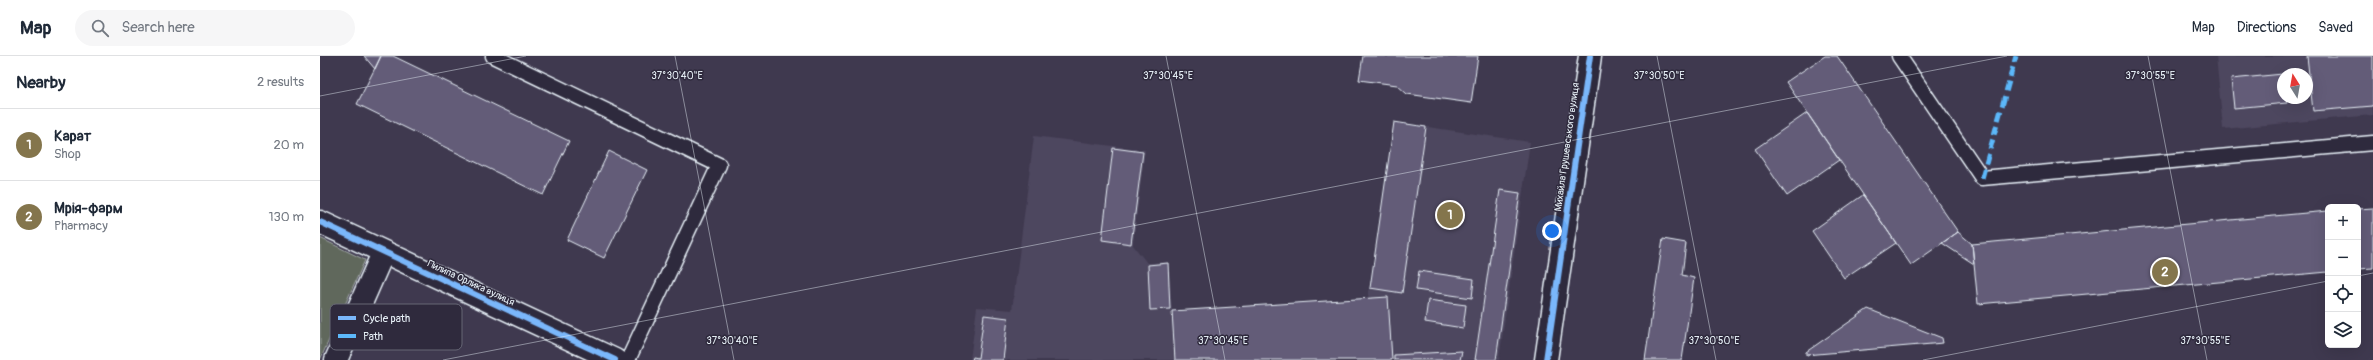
<!DOCTYPE html>
<html lang="en">
<head>
<meta charset="utf-8">
<style>
	:root { --surface:#fff; --page:#f6f6f7; --text:#1f2937; --muted:#747a83; --line:#e0e1e3; --accent:#84754c }
	body { margin:0; font-family:Pangolin,sans-serif; background:var(--page); color:var(--text) }
	.controls { position:absolute; right:12px; bottom:12px; display:grid; overflow:hidden; border-radius:6px; box-shadow:0 4px 16px #0002 }
	.controls button { width:36px; height:36px; display:grid; place-items:center; padding:0; border:0; border-bottom:1px solid var(--line); background:var(--surface); color:var(--text); font:20px sans-serif }
	.compass { position:absolute; left:1957px; top:12px; width:36px; height:36px; border-radius:50%; background:var(--surface); box-shadow:0 4px 16px #0002; rotate:349deg }
	.you { position:absolute; left:1232px; top:175px; width:14px; height:14px; margin:-10px; border:3px solid #fff; border-radius:50%; background:#1a73e8; box-shadow:0 0 0 6px #1a73e833 }
	.badge { display:grid; place-items:center; width:26px; height:26px; border-radius:50%; background:var(--accent); color:#fff; font-size:13px; font-weight:700 }
	.pin { position:absolute; translate:-50% -50%; border:2px solid #fff; box-shadow:0 1px 4px #0006 }
	.list { margin:0; padding:0; list-style:none }
	h2 { display:flex; justify-content:space-between; align-items:center; height:52px; margin:0; padding:0 16px; font-size:17px }
	h2 small { font-size:13px; font-weight:400; color:var(--muted) }
	.list li { display:grid; grid-template-columns:26px 1fr auto; gap:12px; align-items:center; box-sizing:border-box; height:72px; padding:0 16px; border-top:1px solid var(--line) }
	.list b { display:block; font-size:15px; white-space:nowrap }
	.list p { margin:0; font-size:13px; white-space:nowrap; color:var(--muted) }
	.list em { font-size:13px; font-style:normal; color:var(--muted) }
	.icon { flex:none; width:22px; height:22px; fill:none; stroke:currentColor; stroke-width:2; stroke-linecap:round; stroke-linejoin:round }
	.map { position:relative; flex:none; width:2053px; height:304px; overflow:hidden }
	header { display:flex; align-items:center; gap:24px; box-sizing:border-box; height:56px; padding:0 20px; background:var(--surface); border-bottom:1px solid var(--line) }
	header strong { font-size:19px }
	nav { display:flex; gap:22px; margin-inline-start:auto; font-size:14px }
	.search { width:280px; height:36px; background:var(--page); display:flex; align-items:center; gap:10px; box-sizing:border-box; padding:0 14px; border-radius:22px; color:var(--muted); font-size:15px }
	main { display:flex }
	aside { flex:1; background:var(--surface) }
	.map>svg:first-child { display:block }
</style>
</head>
<body>
<header>
<strong>Map</strong>
<div class="search"><svg class="icon" aria-label="search" viewBox="0 0 24 24"><circle cx="10" cy="10" r="6"/><path d="M15 15l6 6"/></svg>Search here</div>
<nav><a>Map</a><a>Directions</a><a>Saved</a></nav>
</header>
<main>
<aside>
<h2>Nearby<small>2 results</small></h2>
<ul class="list">
<li><span class="badge">1</span><div><b>Карат</b><p>Shop</p></div><em>20 m</em></li>
<li><span class="badge">2</span><div><b>Мрія-фарм</b><p>Pharmacy</p></div><em>130 m</em></li>
</ul>
</aside>
<div class="map">
<svg width="2053" height="304" viewBox="0 0 2053 304">
	<rect width="100%" height="100%" fill="#3f394f"/>
	<filter id="ink" filterUnits="userSpaceOnUse"><feTurbulence type="fractalNoise" baseFrequency=".025" numOctaves="2"/><feDisplacementMap in="SourceGraphic" scale="8" xChannelSelector="R" yChannelSelector="G"/><feConvolveMatrix kernelMatrix="1 2 1 2 8 2 1 2 1" color-interpolation-filters="sRGB"/></filter>
	<g filter="url(#ink)">
		<path fill="#4d465e" fill-rule="evenodd" d="M1896 0H2053V59L1903 73ZM1963 18H1987V42H1963Z
			M1074 66 1210 86 1179 304H650L657 251 692 254 714 80 825 94 813 189 827 207 849 206 852 255 1048 242Z"/>
		<path fill="#61685b" stroke="#a4acaa" d="M0 182 45 204 0 304Z"/>
		<path fill="#645b78" stroke="#e8f1f8" d="M44 0H61L55 13Z
			M61 0H73L249 85 223 139 37 48Z
			M1043 0H1158L1151 47 1087 38 1077 29 1039 24Z
			M1505 0H1517L1638 176 1591 209 1466 26Z
			M1987 0H2053V50L1993 55Z
			M1963 18V42H1967V47L1914 52 1911 23Z
			M1487 57 1519 104 1467 140 1435 93Z
			M1074 66 1106 71 1082 237 1050 232Z
			M793 92 823 96 811 188 782 184Z
			M289 95 327 114 284 202 247 184Z
			M1180 134 1200 137 1176 304H1155Z
			M1543 139 1576 187 1524 222 1492 175Z
			M2053 152V212L2038 213V153Z
			M2008 155V216L1658 248 1652 188Z
			M1638 176 1652 188 1654 208 1622 187Z
			M1343 183 1366 187 1362 219 1374 222 1362 304H1325Z
			M848 207 850 253 830 254 828 209Z
			M1099 215 1154 223 1152 242 1096 234Z
			M1068 241 1072 304H855L852 255Z
			M1108 244 1146 249 1143 272 1105 266Z
			M1548 253 1622 282 1623 287 1486 299V296Z
			M664 259 688 262 683 304H652L653 301 658 302Z
			M1142 295 1140 304H1074V299Z"/>
		<g fill="none" stroke-linecap="round" stroke-linejoin="round">
			<g stroke="#e8f1f8" stroke-width="17">
				<path id="service" d="M173 0 399 109 308 304
					M1579 0 1662 122 2053 87"/>
			</g>
			<g stroke="#e8f1f8" stroke-width="25">
				<path id="minor" d="M0 166 295 304
					M16 304 63 197
					M1226 304 1270 0"/>
			</g>
			<use href="#service" stroke="#2f2a3d" stroke-width="14"/>
			<use href="#minor" stroke="#2f2a3d" stroke-width="22"/>
			<path stroke="#5cb8fa" stroke-width="5" stroke-dasharray="10 5" stroke-linecap="butt" d="M1662 122 1696 0"/>
			<g stroke="#2f2a3d" stroke-width="8">
				<path id="cycleway" d="M0 166 295 304
					M1226 304 1270 0"/>
			</g>
			<use href="#cycleway" stroke="#7ab7fb" stroke-width="6"/>
		</g>
	</g>
	<path fill="none" stroke="#e8f1f8" stroke-width="1" stroke-opacity="0.45" d="M355 0 414 304M846 0 905 304M1337 0 1396 304M1828 0 1887 304M0 40 206 0M2038 220 2053 217M123 304 1687 0M1603 304 2008 225"/>
	<g text-anchor="middle" dominant-baseline="central" stroke-width="3" stroke-linejoin="round" paint-order="stroke">
		<g font-size="10" fill="#e8f1f8" stroke="#2f2a3d">
			<text transform="translate(1247 91) rotate(-82)">Михайла Грушевського вулиця</text>
			<text transform="translate(151 227) rotate(25)">Пилипа Орлика вулиця</text>
		</g>
	</g>
	<rect x="10" y="248" width="132" height="46" rx="6" fill="#2f2a3d" stroke="#666675" stroke-width="1"/>
	<rect x="18" y="260" width="18" height="4" fill="#7ab7fb"/>
	<rect x="18" y="278" width="18" height="4" fill="#5cb8fa"/>
	<g font-size="11" fill="#e8f1f8">
		<text x="43" y="266">Cycle path</text>
		<text x="43" y="284">Path</text>
	</g>
	<g font-size="10" text-anchor="middle" fill="#e8f1f8" stroke="#2f2a3d" stroke-width="3" stroke-linejoin="round" paint-order="stroke">
		<text x="357" y="23">37°30'40"E</text>
		<text x="848" y="23">37°30'45"E</text>
		<text x="1339" y="23">37°30'50"E</text>
		<text x="1830" y="23">37°30'55"E</text>
		<text x="412" y="288">37°30'40"E</text>
		<text x="903" y="288">37°30'45"E</text>
		<text x="1394" y="288">37°30'50"E</text>
		<text x="1885" y="288">37°30'55"E</text>
	</g>
</svg>
<div class="controls">
<button>+</button>
<button>−</button>
<button><svg class="icon" aria-label="locate" viewBox="0 0 24 24"><circle cx="12" cy="12" r="6"/><path d="M12 2v4M12 18v4M2 12h4M18 12h4"/></svg></button>
<button><svg class="icon" aria-label="layers" viewBox="0 0 24 24"><path d="M12 4l9 5-9 5-9-5zM3 14l9 5 9-5"/></svg></button>
</div>
<svg class="compass" viewBox="-18 -18 36 36"><path d="M0-13l5 13h-10z" fill="#e53935"/><path d="M0 13l5-13h-10z" fill="#747a83"/></svg>
<div class="you"></div>
<div class="pin badge" style="left:1130px;top:159px">1</div>
<div class="pin badge" style="left:1845px;top:216px">2</div>
</div>
</main>
</body>
</html>
